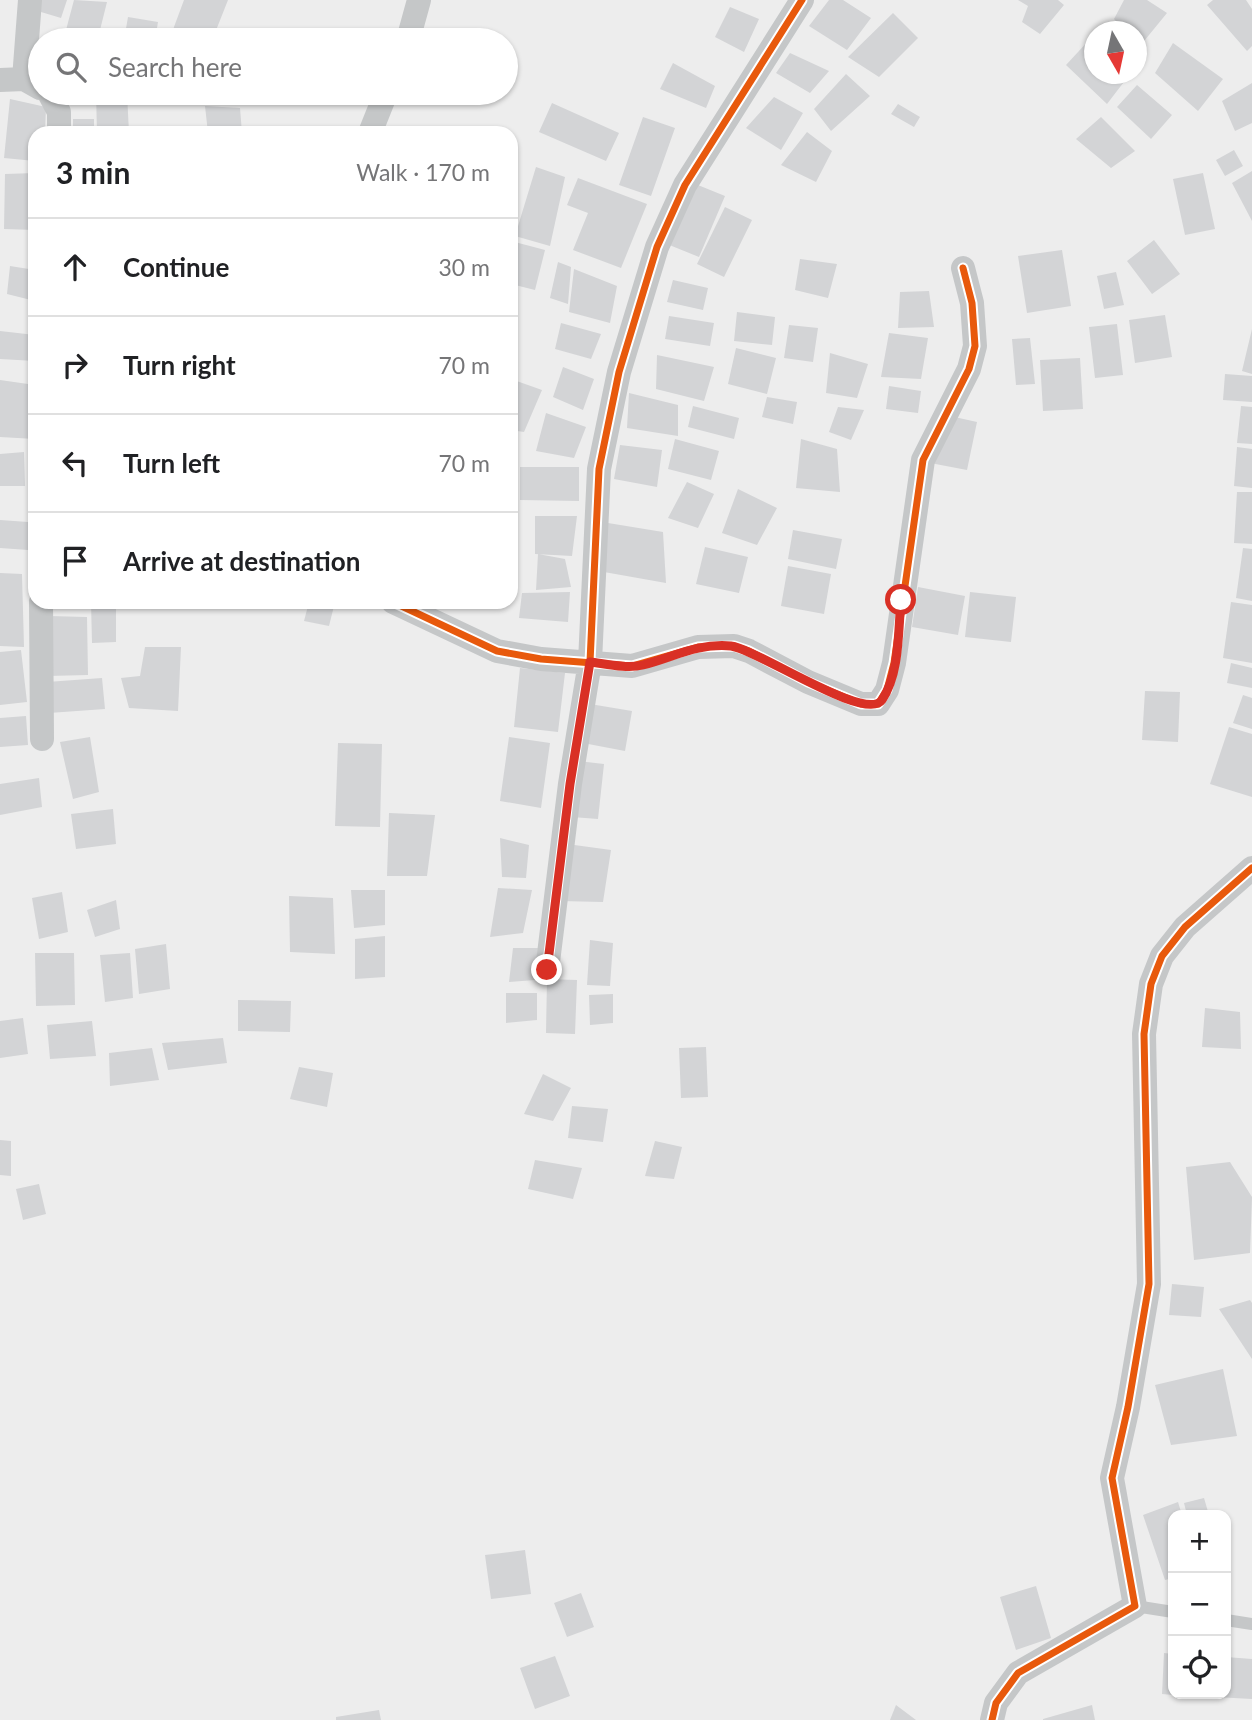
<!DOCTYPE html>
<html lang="en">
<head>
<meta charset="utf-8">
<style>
	:root { --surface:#fff; --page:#f6f6f6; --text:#202124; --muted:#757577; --line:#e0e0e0 }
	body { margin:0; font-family:Lato,sans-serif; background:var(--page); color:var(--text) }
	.controls { position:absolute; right:21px; bottom:21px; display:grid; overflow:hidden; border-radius:14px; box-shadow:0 2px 5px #0004 }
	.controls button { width:63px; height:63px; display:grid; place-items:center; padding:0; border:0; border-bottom:2px solid var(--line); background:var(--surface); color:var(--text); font:35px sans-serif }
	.compass { position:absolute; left:1084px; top:21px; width:63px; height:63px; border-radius:50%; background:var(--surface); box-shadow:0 2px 5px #0004; rotate:171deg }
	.stop { position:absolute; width:21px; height:21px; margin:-16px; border:5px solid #d93025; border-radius:50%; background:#fff }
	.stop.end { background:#d93025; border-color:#fff; box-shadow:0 2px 7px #0008 }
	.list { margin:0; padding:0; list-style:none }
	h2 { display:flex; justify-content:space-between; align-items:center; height:91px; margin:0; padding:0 28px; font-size:30px }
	h2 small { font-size:23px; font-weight:400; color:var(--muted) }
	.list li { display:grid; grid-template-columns:46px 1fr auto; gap:21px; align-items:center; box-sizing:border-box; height:98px; padding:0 28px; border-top:2px solid var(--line) }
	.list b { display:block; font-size:26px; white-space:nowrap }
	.list em { font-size:23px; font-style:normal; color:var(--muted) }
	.icon { flex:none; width:38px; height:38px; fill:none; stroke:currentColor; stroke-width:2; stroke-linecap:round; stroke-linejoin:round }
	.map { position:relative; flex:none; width:1252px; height:1720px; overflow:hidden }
	.search { position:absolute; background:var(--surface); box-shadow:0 2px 5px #0004; left:28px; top:28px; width:490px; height:77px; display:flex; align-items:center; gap:18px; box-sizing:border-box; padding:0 24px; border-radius:38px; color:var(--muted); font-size:26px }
	.panel { position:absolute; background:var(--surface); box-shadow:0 2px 5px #0004; left:28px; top:126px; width:490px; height:483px; border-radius:21px }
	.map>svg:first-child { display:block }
</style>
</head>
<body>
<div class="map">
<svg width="1252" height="1720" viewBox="0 0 1252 1720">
	<rect width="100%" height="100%" fill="#ededed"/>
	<path fill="#d3d4d6" d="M34 0H67L61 18 31 9Z
		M74 0 107 2 98 38 66 30Z
		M184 0H228L213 38 171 35Z
		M829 0H843L871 18 847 50 809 26Z
		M1018 0H1058L1064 5 1040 34 1022 22 1028 6Z
		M1124 0H1147L1167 13 1140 46 1136 32H1126L1114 19Z
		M1213 0H1246L1252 9V46L1247 51 1207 5Z
		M730 7 759 19 744 52 715 37Z
		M893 13 918 38 879 77 848 57Z
		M128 17 158 22 155 40H124Z
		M1090 39 1094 43V74H1130L1107 104 1066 65Z
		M1173 43 1223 79 1198 111 1155 73Z
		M790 53 829 71 810 93 776 73Z
		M673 63 715 86 706 108 660 89Z
		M846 74 870 96 831 131 814 109Z
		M1252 83V123L1235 131 1222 101Z
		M1137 85 1172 115 1151 139 1117 107Z
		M96 93H127L129 133H97Z
		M774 97 803 113 781 150 746 128Z
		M10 99 46 107 45 133H35V161L4 158Z
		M552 103 619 133 606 161 539 132Z
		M898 104 920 117 914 127 891 114Z
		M205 106 240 108 242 133H208Z
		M643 117 675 128 651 196 619 185Z
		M1101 117 1135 151 1111 168 1076 139Z
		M73 119H94V133H73Z
		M187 126 186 133H155V129Z
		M807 132 832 151 816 182 781 165Z
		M1234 150 1243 166 1225 176 1216 160Z
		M536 167 565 177 550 246 515 236Z
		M1252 171V221L1232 183Z
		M35 173V230L4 229 5 174Z
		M1203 173 1215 229 1185 235 1173 179Z
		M578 178 647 204 621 268 573 250 588 213 567 205Z
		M688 181 725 196 699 257 662 242Z
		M725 207 752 220 724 277 697 264Z
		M1154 240 1180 274 1152 294 1127 261Z
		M511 241 545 250 535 290 511 284Z
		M1062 250 1071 306 1027 313 1018 256Z
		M800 259 837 264 828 298 795 290Z
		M558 262 571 267 568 304 550 298Z
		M10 266 35 270V301L7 294Z
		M574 269 617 286 610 323 569 312Z
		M1116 272 1124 305 1104 309 1097 276Z
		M673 280 708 288 703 310 667 302Z
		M929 291 934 327 898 328 900 292Z
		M737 312 775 317 772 345 734 341Z
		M1165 315 1172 357 1135 363 1129 320Z
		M669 316 714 323 710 346 665 339Z
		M561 323 601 334 591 359 555 349Z
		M1117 324 1123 375 1095 378 1089 327Z
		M789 325 818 328 813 362 784 358Z
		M1252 329V374L1242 371Z
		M0 331 35 335V361L0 359Z
		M889 333 928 338 921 379 881 377Z
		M1030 338 1035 384 1016 385 1012 339Z
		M736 348 776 358 767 394 728 384Z
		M830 353 868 364 857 398 826 393Z
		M657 355 714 367 704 401 656 389Z
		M1080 358 1083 409 1043 411 1040 360Z
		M563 367 594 379 583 410 553 397Z
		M1225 374 1252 376V402L1223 400Z
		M511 379 542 390 524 432 511 430Z
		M0 380 35 385V439L0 437Z
		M889 386 921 391 918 413 886 409Z
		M629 393 678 405V436L627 428Z
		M767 397 797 402 793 424 762 417Z
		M693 406 739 418 734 439 688 427Z
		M1241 406 1252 407V444L1237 443Z
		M838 407 864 410 851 440 829 432Z
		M546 413 586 427 574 458 536 451Z
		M950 416 977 422 967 470 925 462Z
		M675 439 719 451 711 480 668 469Z
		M801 439 837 449 840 492 796 488Z
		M620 445 662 450 657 487 614 479Z
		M1237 447 1252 449V488L1234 486Z
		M24 452 25 486H0V454Z
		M520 467H579V501L520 500Z
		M687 482 714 494 698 528 668 518Z
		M738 489 777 508 757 545 722 533Z
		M1237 492H1252V544L1234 543Z
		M535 516H577L572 556 535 554Z
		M0 520 28 522V550L0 548Z
		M608 523 663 532 666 583 604 572Z
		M793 530 842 539 836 569 788 559Z
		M705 547 748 557 739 593 696 584Z
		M1243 548 1252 549V601L1236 598Z
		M538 554 565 559 571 587 536 590Z
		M788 566 831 574 824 614 781 606Z
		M0 573 22 574 24 647 0 646Z
		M918 587 965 596 958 635 912 627Z
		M570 592 568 622 519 618 522 593Z
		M970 592 1016 597 1011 642 965 637Z
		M91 602H116V642L92 643Z
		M309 602H335L329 626 304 621Z
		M1231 602 1252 605V663L1223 658Z
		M50 616 87 617 88 675 47 676Z
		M145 647H181L178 711 129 708 121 678 140 676Z
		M21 650 27 702 0 705V652Z
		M1231 663 1252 668V688L1227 683Z
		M520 668 565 673 558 732 514 727Z
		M102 678 105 709 49 713 47 682Z
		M1145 691 1180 692 1178 742 1142 740Z
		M1243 695 1252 698V729L1233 723Z
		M590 704 632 711 625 751 583 743Z
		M26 716 28 745 0 747V718Z
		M1229 727 1252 734V797L1210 784Z
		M90 737 99 792 73 799 60 742Z
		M509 737 550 743 541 808 500 801Z
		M338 743 382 744 380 827 335 826Z
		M578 761 604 764 598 819 572 817Z
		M39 778 42 807 0 815V784Z
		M113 809 116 844 76 849 71 814Z
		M389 813 435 815 427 876H387Z
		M500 838 529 845 526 878 502 877Z
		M567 844 611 850 603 902 560 901Z
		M498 888 532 890 523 933 490 937Z
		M351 890H385V925L354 928Z
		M62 892 68 932 39 939 32 898Z
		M289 896 333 898 335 954 290 952Z
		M116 900 120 929 95 937 87 910Z
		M385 936V977L355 979V939Z
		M590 940 613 943 610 986 587 985Z
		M166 944 170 989 139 994 135 949Z
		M513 948H538L535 980 509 982Z
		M35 953H74L75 1005 36 1006Z
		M130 953 133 998 105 1002 100 955Z
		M547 979 577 980 575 1034 546 1033Z
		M506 993H537V1020L506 1023Z
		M613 994V1023L590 1025 589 995Z
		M238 1000 291 1001 290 1032 238 1031Z
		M1205 1008 1240 1012 1241 1049 1202 1047Z
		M23 1018 28 1054 0 1058V1021Z
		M92 1021 96 1056 50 1059 47 1025Z
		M223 1038 227 1063 168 1070 162 1043Z
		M706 1047 708 1097 681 1098 679 1048Z
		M152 1048 159 1080 110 1086 109 1053Z
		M299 1067 333 1073 327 1107 290 1099Z
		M543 1074 571 1088 553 1121 524 1114Z
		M572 1106 608 1109 603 1142 568 1138Z
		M0 1140 11 1141V1176L0 1175Z
		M655 1141 682 1147 674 1179 645 1176Z
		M535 1160 582 1168 573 1199 528 1189Z
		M1230 1162 1252 1197 1250 1253 1194 1260 1186 1167Z
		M39 1184 46 1214 23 1220 16 1189Z
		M1172 1284 1204 1287 1201 1317 1169 1315Z
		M1250 1300 1252 1303V1359L1219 1309Z
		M1223 1369 1237 1436 1171 1445 1155 1385Z
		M1204 1498 1209 1515H1187L1184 1503Z
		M1178 1502 1182 1515H1173V1578L1165 1580 1143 1515Z
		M525 1550 531 1594 491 1599 485 1555Z
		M1036 1586 1051 1638 1016 1650 1000 1597Z
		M581 1593 594 1627 567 1637 554 1603Z
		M1164 1653 1173 1654V1695L1162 1694Z
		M555 1656 570 1696 535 1709 520 1668Z
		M1226 1657 1252 1659V1699L1196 1696 1226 1694Z
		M896 1705 916 1720H890Z
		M1092 1705 1095 1720H1043V1719Z
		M379 1710 381 1720H336V1717Z"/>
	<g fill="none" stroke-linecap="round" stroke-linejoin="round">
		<path stroke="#c5c7c8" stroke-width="12" d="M1135 1606 1173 1612
			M1226 1620 1252 1624"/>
		<path stroke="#c5c7c8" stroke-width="24" d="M30 0 24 79 40 88
			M408 40 419 0
			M0 80 24 79
			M49 93 59 112V133
			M370 133 386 93
			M41 602 42 739
			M393 602 497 651 541 659 632 666 698 647 734 646 749 651 808 682 861 704H878L887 690 894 663 923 460 969 369 975 346 972 303 963 268
			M547 970 570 784 590 662 599 469 619 372 657 247 685 185 802 0
			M992 1720 996 1703 1018 1673 1135 1606 1112 1478 1128 1407 1149 1284 1144 1034 1151 984 1162 956 1185 927 1252 868"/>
		<g stroke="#fff" stroke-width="11">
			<path id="cycleway" d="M393 602 497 651 541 659 632 666 698 647 734 646 749 651 808 682 861 704H878L887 690 894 663 923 460 969 369 975 346 972 303 963 268
				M547 970 570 784 590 662 599 469 619 372 657 247 685 185 802 0
				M992 1720 996 1703 1018 1673 1135 1606 1112 1478 1128 1407 1149 1284 1144 1034 1151 984 1162 956 1185 927 1252 868"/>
		</g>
		<use href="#cycleway" stroke="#e8590c" stroke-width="7"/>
	</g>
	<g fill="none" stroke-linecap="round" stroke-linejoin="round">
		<path stroke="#d93025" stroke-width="9" d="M547 970 570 784 590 662C606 664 627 669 643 665 674 657 697 643 731 646 757 649 866 723 882 700 900 673 898 631 901 600"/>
	</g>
</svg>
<div class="controls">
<button>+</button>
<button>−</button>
<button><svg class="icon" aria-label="locate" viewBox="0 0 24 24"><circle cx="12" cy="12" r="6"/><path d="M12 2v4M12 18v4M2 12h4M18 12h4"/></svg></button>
</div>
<svg class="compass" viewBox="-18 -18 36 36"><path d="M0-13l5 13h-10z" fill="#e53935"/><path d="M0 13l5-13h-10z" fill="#757577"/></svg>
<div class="stop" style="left:901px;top:600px"></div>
<div class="stop end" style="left:547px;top:970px"></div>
<div class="search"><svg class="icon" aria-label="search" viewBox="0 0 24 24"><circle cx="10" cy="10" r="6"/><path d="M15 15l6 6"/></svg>Search here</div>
<section class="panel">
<h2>3 min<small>Walk · 170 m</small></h2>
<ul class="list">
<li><svg class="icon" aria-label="ahead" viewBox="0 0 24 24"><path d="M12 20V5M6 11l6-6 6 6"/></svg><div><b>Continue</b></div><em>30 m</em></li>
<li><svg class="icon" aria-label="right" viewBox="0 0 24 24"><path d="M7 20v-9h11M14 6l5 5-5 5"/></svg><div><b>Turn right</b></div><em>70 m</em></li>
<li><svg class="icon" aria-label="left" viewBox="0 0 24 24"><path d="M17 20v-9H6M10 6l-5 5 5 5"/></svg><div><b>Turn left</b></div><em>70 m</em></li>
<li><svg class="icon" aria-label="arrive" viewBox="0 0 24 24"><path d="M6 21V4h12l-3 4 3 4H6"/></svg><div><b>Arrive at destination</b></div></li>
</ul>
</section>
</div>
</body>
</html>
